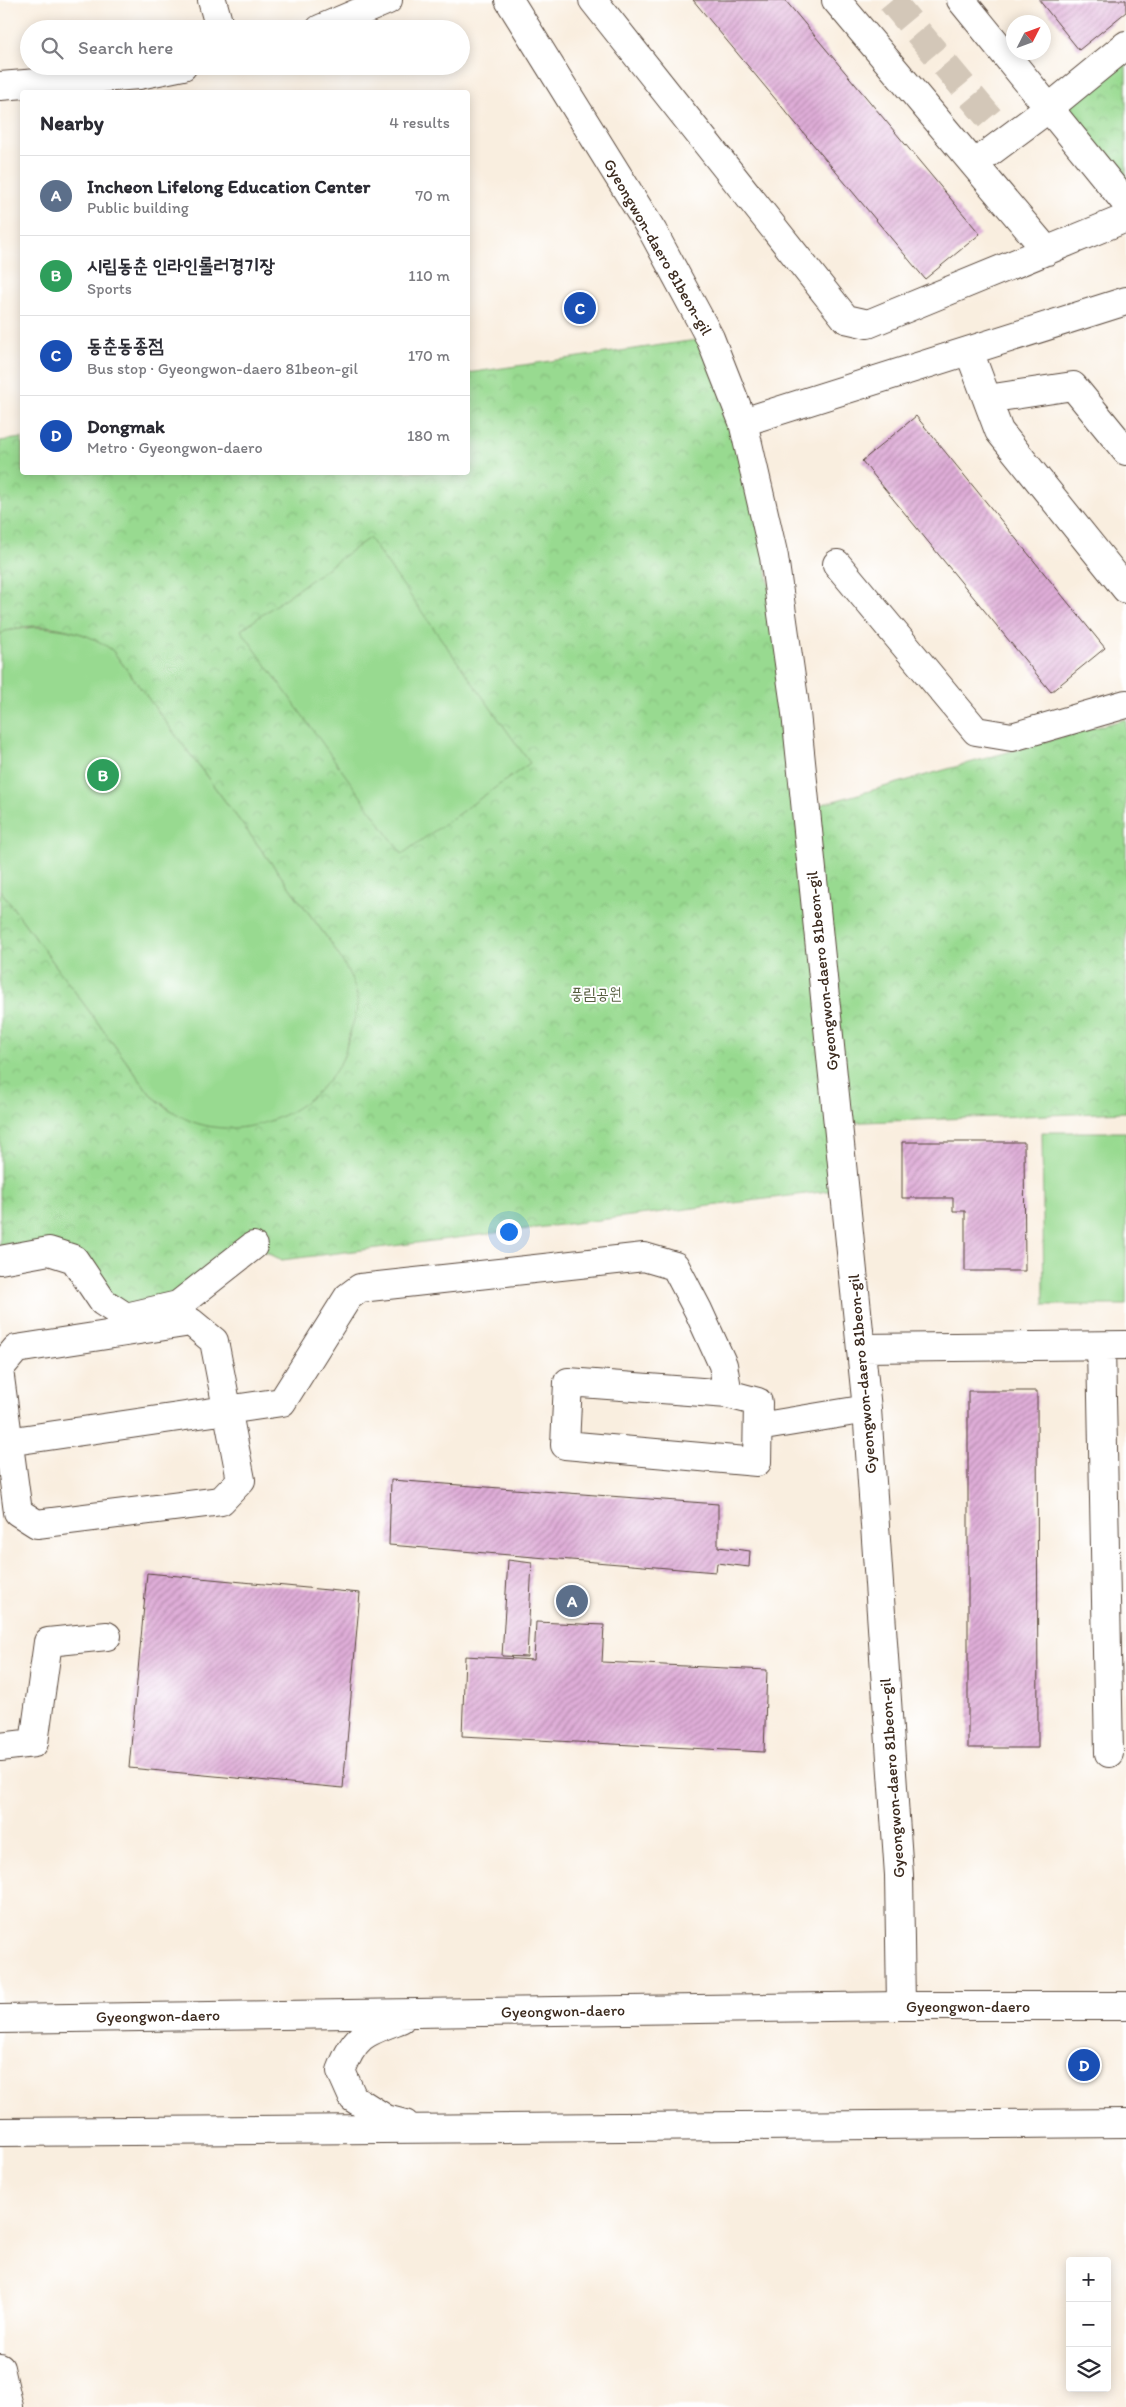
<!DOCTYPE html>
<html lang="en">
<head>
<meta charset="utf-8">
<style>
	:root { --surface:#fff; --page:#f2f2f3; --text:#2b2b33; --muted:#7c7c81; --line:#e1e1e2; --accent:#7c3aed }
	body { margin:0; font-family:Itim,"Poor Story",sans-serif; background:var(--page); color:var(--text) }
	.controls { position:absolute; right:15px; bottom:15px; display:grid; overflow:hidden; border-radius:5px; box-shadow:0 2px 12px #0003 }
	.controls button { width:45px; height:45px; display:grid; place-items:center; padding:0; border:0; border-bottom:1px solid var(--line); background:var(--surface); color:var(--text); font:25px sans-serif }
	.compass { position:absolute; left:1006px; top:15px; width:45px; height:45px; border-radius:50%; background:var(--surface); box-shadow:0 2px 12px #0003; rotate:48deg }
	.you { position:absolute; left:508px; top:1231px; width:18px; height:18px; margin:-12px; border:4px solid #fff; border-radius:50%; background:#1a73e8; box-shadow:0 0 0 8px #1a73e833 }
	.badge { display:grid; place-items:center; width:32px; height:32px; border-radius:50%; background:var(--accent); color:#fff; font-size:16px; font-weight:700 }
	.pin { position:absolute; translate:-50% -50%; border:2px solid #fff; box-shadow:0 1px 5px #0006 }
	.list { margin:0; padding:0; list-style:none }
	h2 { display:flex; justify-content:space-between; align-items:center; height:65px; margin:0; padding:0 20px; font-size:21px }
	h2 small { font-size:16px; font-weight:400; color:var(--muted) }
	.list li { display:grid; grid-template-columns:32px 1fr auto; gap:15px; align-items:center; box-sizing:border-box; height:80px; padding:0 20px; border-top:1px solid var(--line) }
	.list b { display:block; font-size:19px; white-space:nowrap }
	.list p { margin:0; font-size:16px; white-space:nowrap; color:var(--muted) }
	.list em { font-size:16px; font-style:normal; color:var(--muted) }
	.icon { flex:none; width:28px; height:28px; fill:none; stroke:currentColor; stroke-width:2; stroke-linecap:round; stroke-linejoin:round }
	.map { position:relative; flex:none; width:1126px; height:2407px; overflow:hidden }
	.search { position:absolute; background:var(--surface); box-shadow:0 2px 12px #0003; left:20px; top:20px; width:450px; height:55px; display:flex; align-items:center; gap:12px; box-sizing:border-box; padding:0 18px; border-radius:28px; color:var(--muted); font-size:19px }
	.panel { position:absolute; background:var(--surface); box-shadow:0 2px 12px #0003; left:20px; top:90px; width:450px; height:385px; border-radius:5px }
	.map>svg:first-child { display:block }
</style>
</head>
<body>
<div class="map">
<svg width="1126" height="2407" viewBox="0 0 1126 2407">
	<defs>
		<pattern id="park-crowns" width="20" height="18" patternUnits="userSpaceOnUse" patternTransform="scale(1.25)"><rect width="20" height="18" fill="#98da90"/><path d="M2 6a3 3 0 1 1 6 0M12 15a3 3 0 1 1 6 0" fill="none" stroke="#84bb7c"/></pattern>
		<pattern id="building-hatch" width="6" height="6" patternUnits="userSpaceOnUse" patternTransform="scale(1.25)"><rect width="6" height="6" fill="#dfadd8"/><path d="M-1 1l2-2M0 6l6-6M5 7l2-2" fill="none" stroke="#b68daf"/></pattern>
	</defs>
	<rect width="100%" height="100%" fill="#fff"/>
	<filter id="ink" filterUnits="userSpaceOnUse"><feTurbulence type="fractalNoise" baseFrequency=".02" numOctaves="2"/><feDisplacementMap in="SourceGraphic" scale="10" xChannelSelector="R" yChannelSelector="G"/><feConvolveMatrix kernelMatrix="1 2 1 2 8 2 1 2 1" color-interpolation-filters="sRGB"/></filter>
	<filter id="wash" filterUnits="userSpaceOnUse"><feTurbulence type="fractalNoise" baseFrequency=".0096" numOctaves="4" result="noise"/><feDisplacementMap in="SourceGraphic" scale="20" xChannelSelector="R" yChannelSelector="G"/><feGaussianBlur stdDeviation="1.12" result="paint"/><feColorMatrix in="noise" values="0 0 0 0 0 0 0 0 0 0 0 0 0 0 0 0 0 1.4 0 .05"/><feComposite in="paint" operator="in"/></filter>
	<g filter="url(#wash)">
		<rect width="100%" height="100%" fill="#f9eedf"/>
		<path fill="url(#park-crowns)" stroke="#6a8257" d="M1126 57V203L1056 116Z
			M710 338 743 422 805 809 1126 719V1112L838 1123 845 1189 282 1260 253 1246 178 1305 126 1317 74 1259 0 1260V890L151 1095 167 1108 192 1121 208 1126 244 1127 343 1058 349 1037 353 982 331 943 112 650C84 630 32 616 0 635V441L22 438V472H468V373Z"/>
		<path fill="#98da90" stroke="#6a8257" d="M369 538 530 763 402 854 241 630Z
			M34 627C63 628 88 632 112 650L331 943C341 959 354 978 357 997 359 1011 352 1025 348 1038 346 1045 346 1053 342 1060 315 1111 249 1142 193 1122 177 1116 164 1105 151 1095L0 890V635L5 631Z
			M1042 1132H1126V1305H1044Z"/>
		<g id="blocks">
			<path fill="url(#building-hatch)" d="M693 0H785L980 234 925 279Z
				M1039 0H1126V12L1079 50Z
				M916 416 1105 648 1051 692 862 461Z
				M902 1142H1024L1025 1271H965V1211H953V1198H902Z
				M968 1391H1037L1038 1748H968Z
				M391 1480 718 1504V1547L750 1551 749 1567 717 1563 716 1572 389 1545Z
				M508 1560 532 1563 527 1657 502 1656Z
				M147 1573 360 1593 343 1788 129 1768Z
				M536 1622 604 1625 602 1662 767 1670 764 1752 462 1736 465 1656 534 1660Z"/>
		</g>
	</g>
	<g filter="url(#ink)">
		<use href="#blocks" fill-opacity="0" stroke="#58473b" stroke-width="1"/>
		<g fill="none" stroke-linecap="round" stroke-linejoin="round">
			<path stroke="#d3c7b8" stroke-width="28" stroke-dasharray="28 14" stroke-linecap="butt" d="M891 0 1007 139"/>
			<g stroke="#58473b" stroke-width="30">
				<path id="minor" d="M212 0 220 29
					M509 0 653 232 710 338 743 422 774 557 796 713 867 1409 899 1875 901 2006
					M593 0 846 319 868 324 1126 218
					M836 0 1047 251
					M961 0 1126 203
					M974 164 1049 108 1126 45
					M969 351 999 431 1126 589
					M987 399 1073 386 1126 451
					M743 422 1126 301
					M837 564 976 731 1012 737 1126 704
					M0 1260 49 1251 74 1259 103 1302 126 1317 178 1305 253 1246
					M1101 1346 1109 1753
					M861 1348 1126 1345
					M0 1368 16 1349 191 1322 214 1341 241 1480 221 1501 37 1524 18 1512 0 1377
					M568 1382 728 1394 758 1402 757 1462 565 1445Z
					M758 1427 867 1409
					M0 1443 282 1402 348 1297 360 1288 644 1257 675 1266 698 1310 723 1365 728 1394
					M0 1747 34 1743 48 1642 107 1636"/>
			</g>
			<g stroke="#58473b" stroke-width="30">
				<path id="major" d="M320 29 388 0
					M0 86 139 75 183 66
					M0 2019 901 2006H1126
					M401 2019C366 2032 355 2034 341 2071L353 2098 386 2119 405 2124
					M0 2132 1126 2123
					M0 2368 9 2407"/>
			</g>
			<use href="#minor" stroke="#fff" stroke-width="28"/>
			<use href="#major" stroke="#fff" stroke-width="28"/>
		</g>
	</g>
	<g text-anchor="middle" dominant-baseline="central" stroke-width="4" stroke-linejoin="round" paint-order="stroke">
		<g font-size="16" fill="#3b2a1e" stroke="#fff">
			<text transform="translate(658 247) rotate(60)">Gyeongwon-daero 81beon-gil</text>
			<text transform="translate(822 971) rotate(-96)">Gyeongwon-daero 81beon-gil</text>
			<text transform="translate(862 1374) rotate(-95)">Gyeongwon-daero 81beon-gil</text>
			<text transform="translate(892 1778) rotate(-94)">Gyeongwon-daero 81beon-gil</text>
			<text x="968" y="2006">Gyeongwon-daero</text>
			<text transform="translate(563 2011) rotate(-1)">Gyeongwon-daero</text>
			<text transform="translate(158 2016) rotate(-1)">Gyeongwon-daero</text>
		</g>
		<g font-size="16" fill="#575f40" stroke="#fff">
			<text x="596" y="993">풍림공원</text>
		</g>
	</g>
</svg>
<div class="controls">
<button>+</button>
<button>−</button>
<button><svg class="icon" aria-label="layers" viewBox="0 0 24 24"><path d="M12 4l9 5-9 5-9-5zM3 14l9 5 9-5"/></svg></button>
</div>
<svg class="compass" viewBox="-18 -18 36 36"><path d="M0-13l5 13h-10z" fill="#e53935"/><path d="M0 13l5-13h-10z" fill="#7c7c81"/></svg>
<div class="you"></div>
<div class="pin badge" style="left:572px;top:1601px;background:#5c6f8a">A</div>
<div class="pin badge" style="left:103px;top:775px;background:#2e9e5b">B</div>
<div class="pin badge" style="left:580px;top:308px;background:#1a4fb4">C</div>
<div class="pin badge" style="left:1084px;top:2065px;background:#1a4fb4">D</div>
<div class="search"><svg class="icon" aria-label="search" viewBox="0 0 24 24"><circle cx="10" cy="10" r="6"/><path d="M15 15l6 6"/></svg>Search here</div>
<section class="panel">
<h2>Nearby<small>4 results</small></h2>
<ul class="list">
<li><span class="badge" style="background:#5c6f8a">A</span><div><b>Incheon Lifelong Education Center</b><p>Public building</p></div><em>70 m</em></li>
<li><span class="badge" style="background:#2e9e5b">B</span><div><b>시립동춘 인라인롤러경기장</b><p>Sports</p></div><em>110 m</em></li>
<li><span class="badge" style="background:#1a4fb4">C</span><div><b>동춘동종점</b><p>Bus stop · Gyeongwon-daero 81beon-gil</p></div><em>170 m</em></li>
<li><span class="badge" style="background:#1a4fb4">D</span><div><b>Dongmak</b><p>Metro · Gyeongwon-daero</p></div><em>180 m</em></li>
</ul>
</section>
</div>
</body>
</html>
